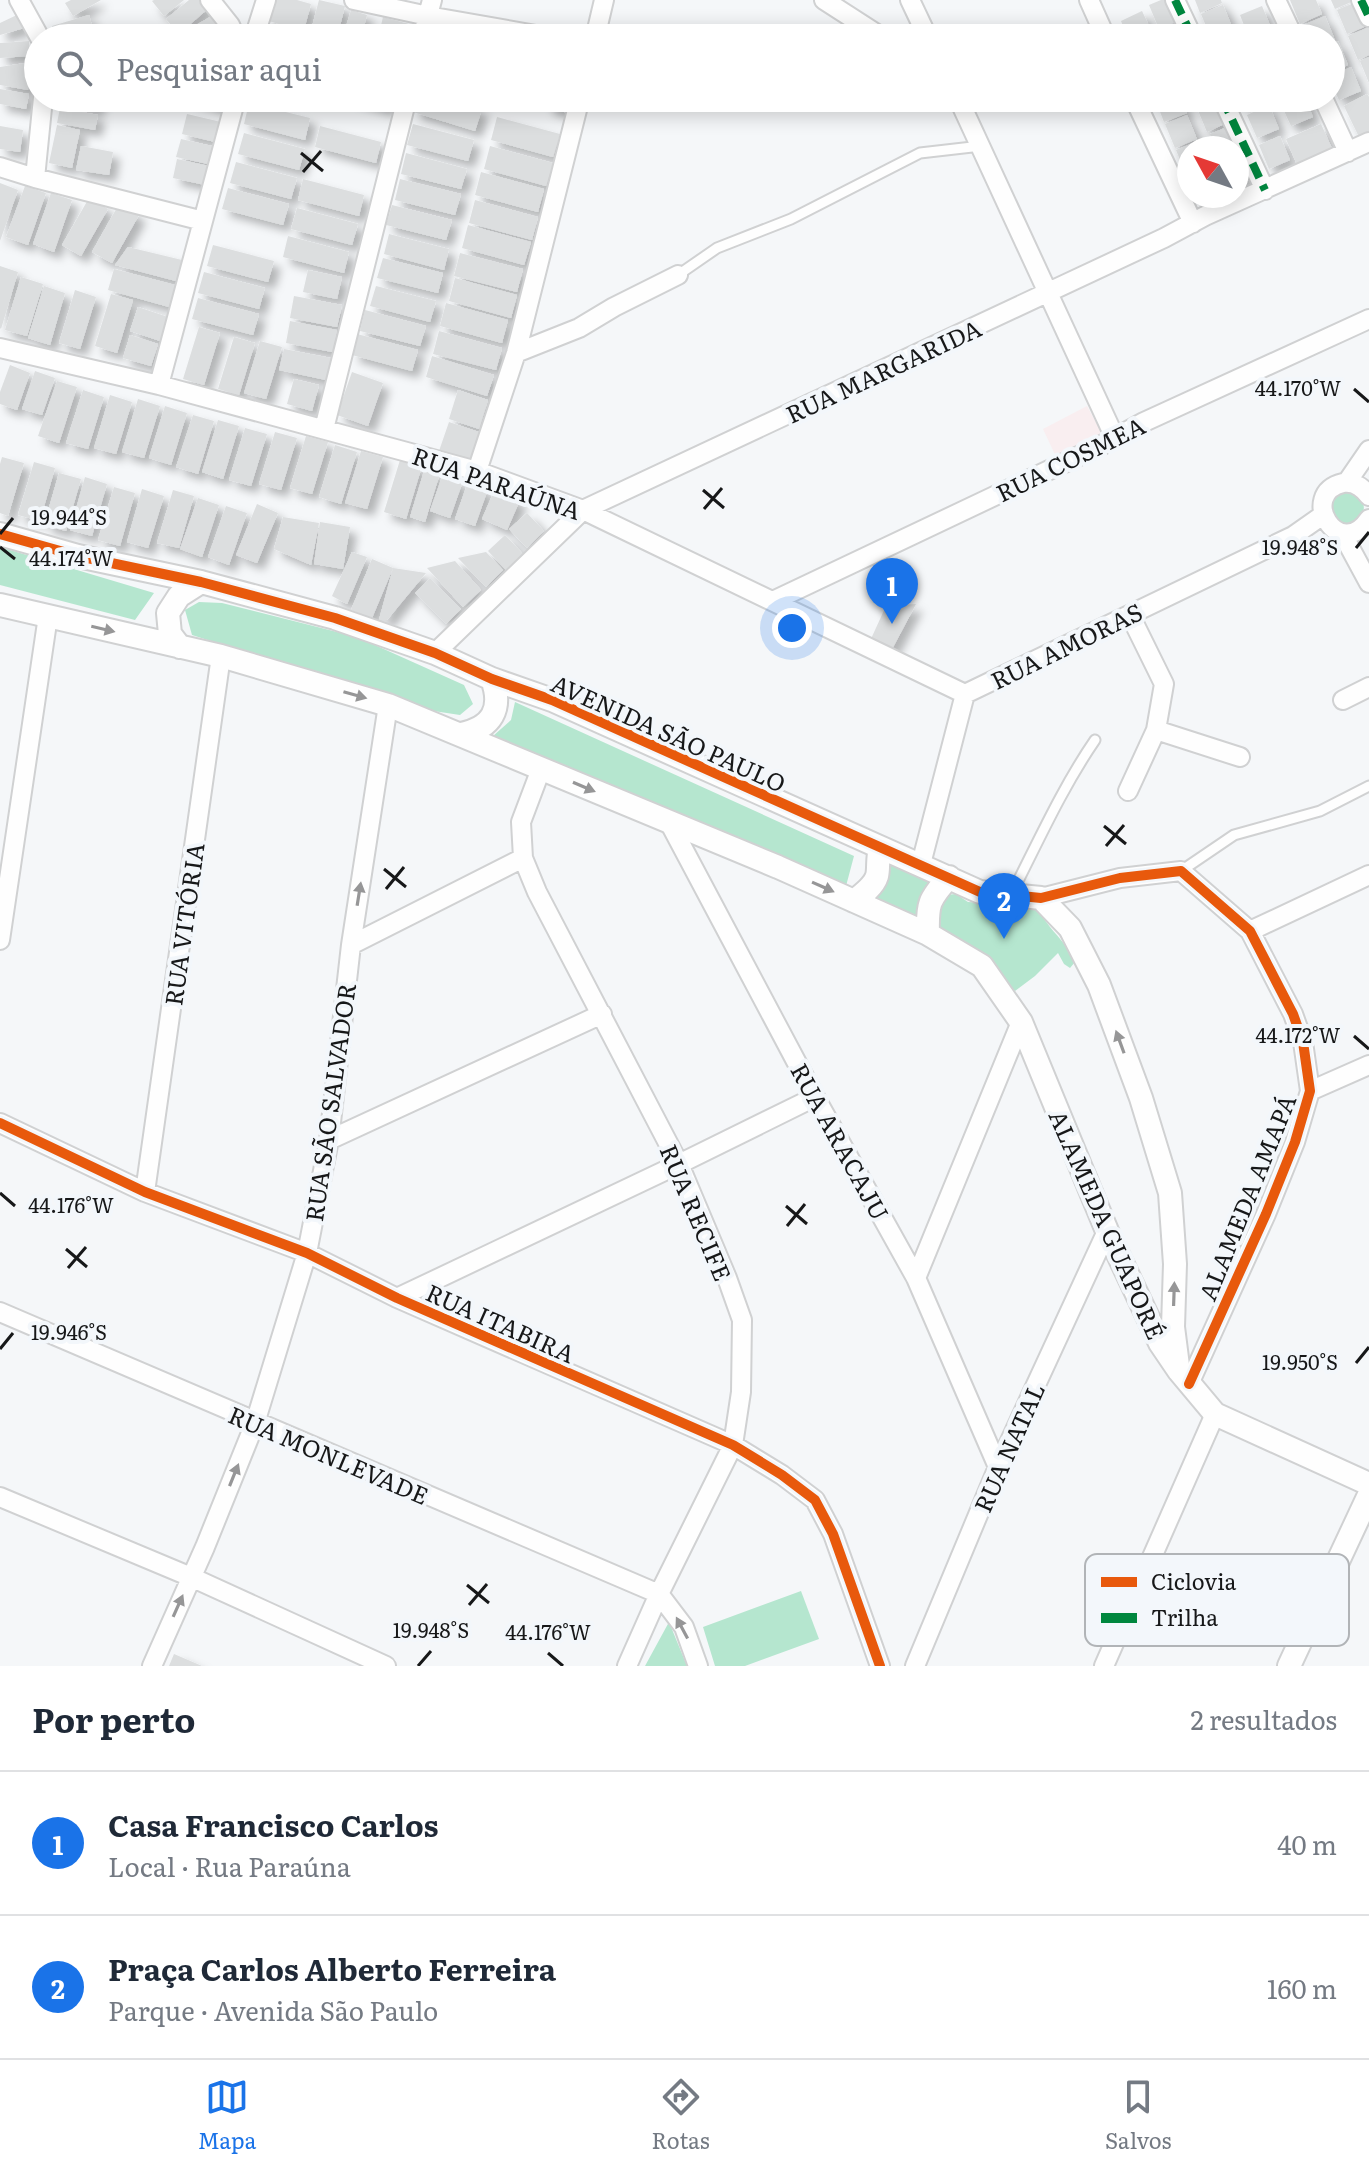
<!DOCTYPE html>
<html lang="pt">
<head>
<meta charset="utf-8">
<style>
	:root { --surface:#fff; --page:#f6f6f7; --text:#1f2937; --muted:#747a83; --line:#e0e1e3; --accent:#1a73e8 }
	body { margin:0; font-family:Literata,serif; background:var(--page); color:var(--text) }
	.compass { position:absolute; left:1177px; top:136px; width:72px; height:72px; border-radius:50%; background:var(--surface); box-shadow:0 4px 20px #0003; rotate:310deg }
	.you { position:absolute; left:792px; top:628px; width:28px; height:28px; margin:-20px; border:6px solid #fff; border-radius:50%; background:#1a73e8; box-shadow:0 0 0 12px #1a73e833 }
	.badge { display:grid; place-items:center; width:52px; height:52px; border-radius:50%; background:var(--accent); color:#fff; font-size:26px; font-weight:700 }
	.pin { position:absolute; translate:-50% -66px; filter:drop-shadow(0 2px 4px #0008) }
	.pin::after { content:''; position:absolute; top:42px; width:28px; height:24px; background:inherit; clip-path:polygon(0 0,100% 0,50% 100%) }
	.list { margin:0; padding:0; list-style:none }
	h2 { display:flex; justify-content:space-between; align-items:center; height:104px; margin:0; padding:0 32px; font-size:34px }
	h2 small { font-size:26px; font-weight:400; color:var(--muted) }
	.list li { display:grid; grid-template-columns:52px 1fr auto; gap:24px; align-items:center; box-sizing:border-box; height:144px; padding:0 32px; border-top:2px solid var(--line) }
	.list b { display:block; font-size:30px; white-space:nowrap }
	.list p { margin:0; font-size:26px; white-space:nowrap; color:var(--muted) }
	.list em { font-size:26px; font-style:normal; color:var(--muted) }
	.icon { flex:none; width:44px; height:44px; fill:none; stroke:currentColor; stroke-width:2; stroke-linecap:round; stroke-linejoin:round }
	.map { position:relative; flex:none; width:1369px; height:1666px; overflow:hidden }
	.search { position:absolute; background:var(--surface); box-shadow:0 4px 20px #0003; left:24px; right:24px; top:24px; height:88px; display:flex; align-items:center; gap:20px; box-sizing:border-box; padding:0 28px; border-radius:44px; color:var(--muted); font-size:30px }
	.sheet { height:392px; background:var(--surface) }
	nav { display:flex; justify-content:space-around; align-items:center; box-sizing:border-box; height:112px; border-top:2px solid var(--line); background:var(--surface); font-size:22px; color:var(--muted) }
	nav a { display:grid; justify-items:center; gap:4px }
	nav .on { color:var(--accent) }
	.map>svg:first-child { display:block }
</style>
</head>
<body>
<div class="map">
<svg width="1369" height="1666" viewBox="0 0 1369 1666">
	<defs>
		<filter id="shadow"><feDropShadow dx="7" dy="7" stdDeviation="4" flood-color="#0004"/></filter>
	</defs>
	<rect width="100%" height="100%" fill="#f5f7f9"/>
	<path fill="#f9eef0" d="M1087 406 1105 439 1058 461 1043 429Z"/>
	<path fill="#b5e6cf" d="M1348 491C1368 498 1368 512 1354 525L1337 524 1330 503C1334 496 1340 492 1348 491Z
		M0 547 154 593 135 620 0 585Z
		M199 602 222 603 357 637 464 685 473 704 460 715 427 710 192 635 185 610Z
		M515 702 854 856 846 886 493 736 511 720Z
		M886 857 934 879 920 925 866 902 885 886Z
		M956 894 968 902 1033 906C1040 912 1044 919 1050 927 1060 939 1069 948 1075 962L1070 968 1064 964 1058 953 1035 976 1015 991 999 973 937 934 935 918 945 895Z
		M801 1591 819 1639 745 1666H715L703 1627Z
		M669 1622 687 1666H645Z"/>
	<path fill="#dcdedf" filter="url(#shadow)" d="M71 0H101L73 16 65 3Z
		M154 0H184L164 16 152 1Z
		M189 0H204L210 7 179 34 166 19Z
		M274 0H297L311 4 304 30 268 21Z
		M319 0 345 6 337 38H309Z
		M1161 0H1173L1181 20 1159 29 1149 5Z
		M1195 0H1221L1222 3 1200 13Z
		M1290 0H1316L1322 14 1300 24Z
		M1331 0H1356L1335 9Z
		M1359 1 1369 25 1347 34 1337 10Z
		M1223 5 1233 29 1238 38H1211L1201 14Z
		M1262 6 1272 30 1249 38 1240 15Z
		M351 10 367 15 361 38 343 37Z
		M1142 11 1150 28 1128 38 1121 21Z
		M19 14 24 28 0 35V23Z
		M89 15 93 29 56 38 52 26Z
		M212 16 223 36 194 37 189 29Z
		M1325 16 1335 40 1331 41V38H1308L1303 25Z
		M383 17 409 24 405 38H378Z
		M1184 22 1191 38H1165L1162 31Z
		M270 26 303 33 302 38H267Z
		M1369 27V55L1358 60 1348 36Z
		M95 31 97 38H72V37Z
		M29 41 30 56 0 58V43Z
		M1338 41 1348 65 1331 73V45Z
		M1369 57V83L1360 61Z
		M31 62 28 90 0 85V67Z
		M1351 67 1361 91 1339 100 1331 82V76Z
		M0 89 29 94 26 109 0 104Z
		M1367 94 1369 97V132L1359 137 1344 106Z
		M60 98H99L97 109 59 102Z
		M186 98H230L227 110Z
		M349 98H390L387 109Z
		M417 98H445L482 109 475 131 413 112Z
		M548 98H572L568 113 546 107Z
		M1156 98H1179L1160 107Z
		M1193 98H1217L1196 107Z
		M1243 98H1273L1247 109Z
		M1291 98H1305L1313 117 1291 126 1280 102Z
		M1219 99 1229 122 1207 132 1197 108Z
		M1182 100 1187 113 1164 122 1159 109Z
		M249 103 310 118 305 140 244 124Z
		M1269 105 1279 129 1257 138 1247 115Z
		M60 108 98 115 95 130 57 123Z
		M187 114 221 122 215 142 182 134Z
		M1187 115 1197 139 1175 148 1165 124Z
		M497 117 560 134 553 157 491 140Z
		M413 124 474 140 468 161 407 145Z
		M1321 124 1333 151 1298 167 1286 139Z
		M57 125 80 130 72 168 49 163Z
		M1232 125 1237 148H1215L1210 134Z
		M0 126 23 130 20 152 0 149Z
		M320 126 381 142 376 163 315 147Z
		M244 133 305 149 299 170 238 154Z
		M1280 136 1290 160 1269 169 1259 145Z
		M181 139 212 146 208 164 176 157Z
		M1198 141 1201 148H1189V173L1186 174 1176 150Z
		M81 146 113 152 109 175 76 170Z
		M490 146 553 163 546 186 484 169Z
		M406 153 467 169 461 189 401 174Z
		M1240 156 1249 180 1237 185V157Z
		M177 159 209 166 205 185 173 178Z
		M236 162 297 178 291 199 230 183Z
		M481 172 544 189 538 212 475 195Z
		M303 179 364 195 359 216 298 200Z
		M400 179 461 194 455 215 395 200Z
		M0 183 18 190 0 241Z
		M25 186 46 193 28 245 6 237Z
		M228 188 289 204 283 225 222 209Z
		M51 193 72 200 54 252 33 244Z
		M89 198 108 209 81 256 62 245Z
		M475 200 538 217 532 240 469 223Z
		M119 204 139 215 112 263 92 252Z
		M392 205 452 220 446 240 386 225Z
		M297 208 358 224 352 245 291 229Z
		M468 225 531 242 524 265 462 248Z
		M389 234 449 249 444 270 384 254Z
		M288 236 349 252 344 273 283 257Z
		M213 245 274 261 268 282 207 266Z
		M128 247 182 260 176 281 115 265Z
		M460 253 523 269 517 292 454 276Z
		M383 258 443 273 438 293 377 278Z
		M0 266 18 272 1 329 0 328Z
		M114 269 175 285 169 307 108 290Z
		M308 270 342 277 337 299 303 292Z
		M204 272 265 288 259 309 198 293Z
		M21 277 43 284 27 336 5 330Z
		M455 278 517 295 511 318 449 301Z
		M44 286 65 293 50 345 28 338Z
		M376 286 436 301 430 322 370 306Z
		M75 290 96 297 80 349 59 343Z
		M111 294 133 300 117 353 95 346Z
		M294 296 342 305 337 327 290 318Z
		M198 298 259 314 253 335 192 319Z
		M446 303 508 320 502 343 440 326Z
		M138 307 171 318 163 342 130 331Z
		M365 310 426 326 420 346 360 331Z
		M290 321 337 330 332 352 286 343Z
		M199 327 220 333 204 385 183 379Z
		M439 331 502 348 496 370 433 354Z
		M357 334 418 350 412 371 352 355Z
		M130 335 158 344 151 366 123 358Z
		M234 337 255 343 239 395 218 389Z
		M260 341 282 347 266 399 244 393Z
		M284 349 331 358 326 380 279 370Z
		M432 356 494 375 487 396 426 377Z
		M10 365 30 373 17 410 0 404V392Z
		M35 371 55 378 42 415 22 409Z
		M352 372 383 383 368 426 337 415Z
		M294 379 319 385 312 411 287 404Z
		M57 381 77 387 59 443 38 436Z
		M83 390 104 397 88 449 66 443Z
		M458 390 488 400 479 429 449 419Z
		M110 395 132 402 116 454 94 448Z
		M138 399 160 406 144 458 122 452Z
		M165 406 187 413 171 465 149 458Z
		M193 415 214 421 198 474 176 467Z
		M218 420 239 426 223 479 202 472Z
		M449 422 479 432 470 461 439 451Z
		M245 428 267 434 251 486 229 480Z
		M275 432 297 438 281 490 259 484Z
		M306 436 328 442 312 494 290 488Z
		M335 445 357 452 341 504 319 497Z
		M361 451 383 457 367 509 345 503Z
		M2 457 24 463 8 516 0 513V464Z
		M400 460 422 466 406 519 384 512Z
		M34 462 55 468 40 521 18 515Z
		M425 468 440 473 425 522 410 517Z
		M59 473 81 479 66 531 44 525Z
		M443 474 463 481 450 518 430 511Z
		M85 477 107 484 92 536 70 530Z
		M468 482 488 489 475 526 455 519Z
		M114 487 135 493 120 546 98 540Z
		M142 489 164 496 148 548 127 542Z
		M495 489 520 500 507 530 482 519Z
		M173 490 194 496 179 548 157 543Z
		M198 498 219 505 202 557 180 549Z
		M257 504 278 513 257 563 236 555Z
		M226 506 247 513 229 565 208 557Z
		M527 513 544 531 527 548 509 529Z
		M283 517 319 523 311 565 274 549Z
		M320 522 350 527 343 569 314 564Z
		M505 535 523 554 506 570 488 551Z
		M352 552 367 557 347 604 332 596Z
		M486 552 503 570 486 587 458 558Z
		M372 559 393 568 372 618 351 610Z
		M455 561 481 590 463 607 427 568Z
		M393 568 426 573 387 620H379Z
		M430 578 461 609 446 624 415 593Z
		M916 604 891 651 870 641 886 606Z
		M174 1654 202 1666H169Z"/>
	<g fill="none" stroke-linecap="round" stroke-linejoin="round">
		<g stroke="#d0d1d2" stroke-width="13">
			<path id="service" d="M678 275 717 248 791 219 920 153 981 146
				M1181 871 1234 835 1320 811 1369 786
				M1011 895C1038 842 1062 788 1095 740"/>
		</g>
		<g stroke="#d0d1d2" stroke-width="22">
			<path id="minor" d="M19 0 40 38
				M210 0 230 25 236 38
				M354 0 428 16 553 38
				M824 0 883 38
				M910 0 928 38
				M1089 0 1106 38
				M1175 0 1193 38
				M1276 0 1294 38
				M1361 0 1369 17
				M254 38 266 0
				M422 38 432 0
				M595 38 604 0
				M958 98 1115 438
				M1134 98 1193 223
				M1222 98 1265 190
				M1323 98 1348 152
				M0 167 35 178 203 221
				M35 178 43 98
				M0 348 159 385 477 471 583 510 965 694
				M516 353 579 328 614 307 678 275
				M159 385 236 98
				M324 429 407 98
				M477 471 516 353 580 98
				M1347 482 1369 450
				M1369 496C1363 488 1354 481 1343 483 1297 494 1339 563 1369 519
				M1342 533 1369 583
				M773 601 1102 445 1144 422 1369 319
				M435 653 583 510 1164 238 1205 216 1369 142
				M1343 700 1369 687
				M1156 730 1240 757
				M541 769 521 822 523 858 537 892 679 1164 727 1278 742 1320 741 1392 733 1445 659 1594 627 1666
				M1128 791 1156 730 1164 684 1130 615
				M669 822 815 1097 916 1278 998 1467
				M921 864 965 694 1293 536 1323 515
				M1041 898 1120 878 1181 871 1250 931 1293 1014 1303 1042 1310 1091 1295 1142 1266 1214 1189 1384
				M1250 931 1369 875
				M0 940 48 616
				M351 945 523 858
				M1310 1091 1369 1065
				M0 1123 145 1192 307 1253 397 1298 733 1445 782 1475 815 1500 833 1534 880 1666
				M329 1140 602 1014
				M145 1192 221 656
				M916 1278 1021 1022
				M397 1298 679 1164 815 1097
				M0 1312 659 1594
				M0 1497 191 1577 386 1666
				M659 1594 684 1627 698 1666
				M152 1666 205 1547 255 1423 307 1253 329 1140 351 945 388 705
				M915 1666 998 1467 1107 1231
				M1104 1666 1215 1414"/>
		</g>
		<g stroke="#d0d1d2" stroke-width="26">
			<path id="tertiary" d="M0 534 78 556 201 582 335 618 435 653 492 679 552 700 980 892 1041 898 1070 928 1099 985 1141 1098 1170 1193 1175 1264 1173 1327 1178 1366
				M0 605 221 656 388 705 778 867 928 934 982 966 1021 1022 1107 1231 1160 1343 1179 1371 1215 1414 1369 1484
				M180 647 170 634 168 613 179 596 201 582
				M461 734C492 728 503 709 492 679
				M854 901C862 895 874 886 877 876 879 869 877 859 880 849
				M928 934C927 904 929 899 949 877
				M1289 1666 1369 1495"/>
		</g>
		<use href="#service" stroke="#fefefe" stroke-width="9"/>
		<use href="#minor" stroke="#fefefe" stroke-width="18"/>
		<use href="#tertiary" stroke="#fefefe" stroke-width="22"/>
		<path stroke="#00873e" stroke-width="8" stroke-dasharray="16 8" stroke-linecap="butt" d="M1175 0 1193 38
			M1361 0 1369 17
			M1222 98 1265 190"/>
		<g stroke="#f3f7fb" stroke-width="15">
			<path id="cycleway" d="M0 534 78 556 201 582 335 618 435 653 492 679 552 700 980 892 1041 898 1120 878 1181 871 1250 931 1293 1014 1303 1042 1310 1091 1295 1142 1266 1214 1189 1384
				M0 1123 145 1192 307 1253 397 1298 733 1445 782 1475 815 1500 833 1534 880 1666"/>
		</g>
		<use href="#cycleway" stroke="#e8590c" stroke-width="10"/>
	</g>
	<defs><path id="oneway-solid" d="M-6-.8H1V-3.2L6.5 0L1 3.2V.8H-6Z" transform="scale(2)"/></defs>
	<g fill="#969697">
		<use href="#oneway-solid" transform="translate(103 629) rotate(13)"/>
		<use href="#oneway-solid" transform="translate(355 695) rotate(16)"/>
		<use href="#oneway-solid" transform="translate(584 787) rotate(23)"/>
		<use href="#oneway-solid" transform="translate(823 887) rotate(24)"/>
		<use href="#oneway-solid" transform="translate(359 894) rotate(-81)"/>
		<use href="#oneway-solid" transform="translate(1120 1042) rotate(-110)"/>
		<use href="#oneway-solid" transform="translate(1174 1294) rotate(-88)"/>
		<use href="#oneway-solid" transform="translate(234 1475) rotate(-68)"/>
		<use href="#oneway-solid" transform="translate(178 1606) rotate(-66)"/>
		<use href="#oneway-solid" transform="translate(682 1628) rotate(-118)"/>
	</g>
	<path fill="none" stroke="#171819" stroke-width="3" d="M301 153 323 171M303 172 321 151M1354 389 1369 402M703 490 724 508M704 509 722 488M0 534 13 518M0 547 15 559M1356 548 1369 532M1104 826 1126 844M1106 846 1124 825M384 869 406 887M386 889 404 867M1354 1036 1369 1049M0 1193 15 1206M786 1206 807 1224M787 1226 805 1204M66 1249 87 1267M68 1268 86 1247M0 1349 13 1333M1356 1363 1369 1347M467 1585 489 1603M469 1605 487 1584M548 1653 563 1666M418 1666 431 1651"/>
	<g text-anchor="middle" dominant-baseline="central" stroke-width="8" stroke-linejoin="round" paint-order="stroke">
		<g font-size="24" fill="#171819" stroke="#f3f7fb">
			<text transform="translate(883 370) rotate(-25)">RUA MARGARIDA</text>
			<text transform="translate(1070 458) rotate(-26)">RUA COSMEA</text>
			<text transform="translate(497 482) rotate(19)">RUA PARAÚNA</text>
			<text transform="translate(1066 645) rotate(-26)">RUA AMORAS</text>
			<text transform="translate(669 732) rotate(24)">AVENIDA SÃO PAULO</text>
			<text transform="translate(183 924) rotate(-82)">RUA VITÓRIA</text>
			<text transform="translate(329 1102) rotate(-82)">RUA SÃO SALVADOR</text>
			<text transform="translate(841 1141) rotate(61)">RUA ARACAJU</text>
			<text transform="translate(1246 1197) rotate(-68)">ALAMEDA AMAPÁ</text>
			<text transform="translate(697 1212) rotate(67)">RUA RECIFE</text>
			<text transform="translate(1108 1224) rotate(66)">ALAMEDA GUAPORÉ</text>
			<text transform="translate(501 1322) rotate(24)">RUA ITABIRA</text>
			<text transform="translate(1008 1447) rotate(-66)">RUA NATAL</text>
			<text transform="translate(329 1454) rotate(23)">RUA MONLEVADE</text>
		</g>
	</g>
	<rect x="1085" y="1554" width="264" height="92" rx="12" fill="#f3f7fb" stroke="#b1b4b7" stroke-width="2"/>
	<rect x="1101" y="1577" width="36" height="10" fill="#e8590c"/>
	<rect x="1101" y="1613" width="36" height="10" fill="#00873e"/>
	<g font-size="22" fill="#171819">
		<text x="1151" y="1590">Ciclovia</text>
		<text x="1151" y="1626">Trilha</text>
	</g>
	<g font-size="20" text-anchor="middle" fill="#171819" stroke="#f3f7fb" stroke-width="8" stroke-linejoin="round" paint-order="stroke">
		<text x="1298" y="396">44.170°W</text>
		<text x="69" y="525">19.944°S</text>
		<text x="1300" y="555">19.948°S</text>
		<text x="71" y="566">44.174°W</text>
		<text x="1298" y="1043">44.172°W</text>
		<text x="71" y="1213">44.176°W</text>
		<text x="69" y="1340">19.946°S</text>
		<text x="1300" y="1370">19.950°S</text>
		<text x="431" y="1638">19.948°S</text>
		<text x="548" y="1640">44.176°W</text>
	</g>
</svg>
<svg class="compass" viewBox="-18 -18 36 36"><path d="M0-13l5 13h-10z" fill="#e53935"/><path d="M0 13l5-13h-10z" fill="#747a83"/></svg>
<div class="you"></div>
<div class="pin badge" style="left:892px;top:624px">1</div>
<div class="pin badge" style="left:1004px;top:939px">2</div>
<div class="search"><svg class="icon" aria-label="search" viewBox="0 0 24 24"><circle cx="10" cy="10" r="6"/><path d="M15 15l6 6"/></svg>Pesquisar aqui</div>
</div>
<section class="sheet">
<h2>Por perto<small>2 resultados</small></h2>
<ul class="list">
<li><span class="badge">1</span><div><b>Casa Francisco Carlos</b><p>Local · Rua Paraúna</p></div><em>40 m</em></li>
<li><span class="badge">2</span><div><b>Praça Carlos Alberto Ferreira</b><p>Parque · Avenida São Paulo</p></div><em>160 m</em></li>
</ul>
</section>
<nav>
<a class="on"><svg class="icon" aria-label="map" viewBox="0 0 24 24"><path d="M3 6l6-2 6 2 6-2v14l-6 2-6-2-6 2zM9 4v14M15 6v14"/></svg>Mapa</a>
<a><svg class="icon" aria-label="directions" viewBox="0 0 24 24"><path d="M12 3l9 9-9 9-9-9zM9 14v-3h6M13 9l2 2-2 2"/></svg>Rotas</a>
<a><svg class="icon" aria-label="saved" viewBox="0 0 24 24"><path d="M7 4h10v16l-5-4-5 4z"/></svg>Salvos</a>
</nav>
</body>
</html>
